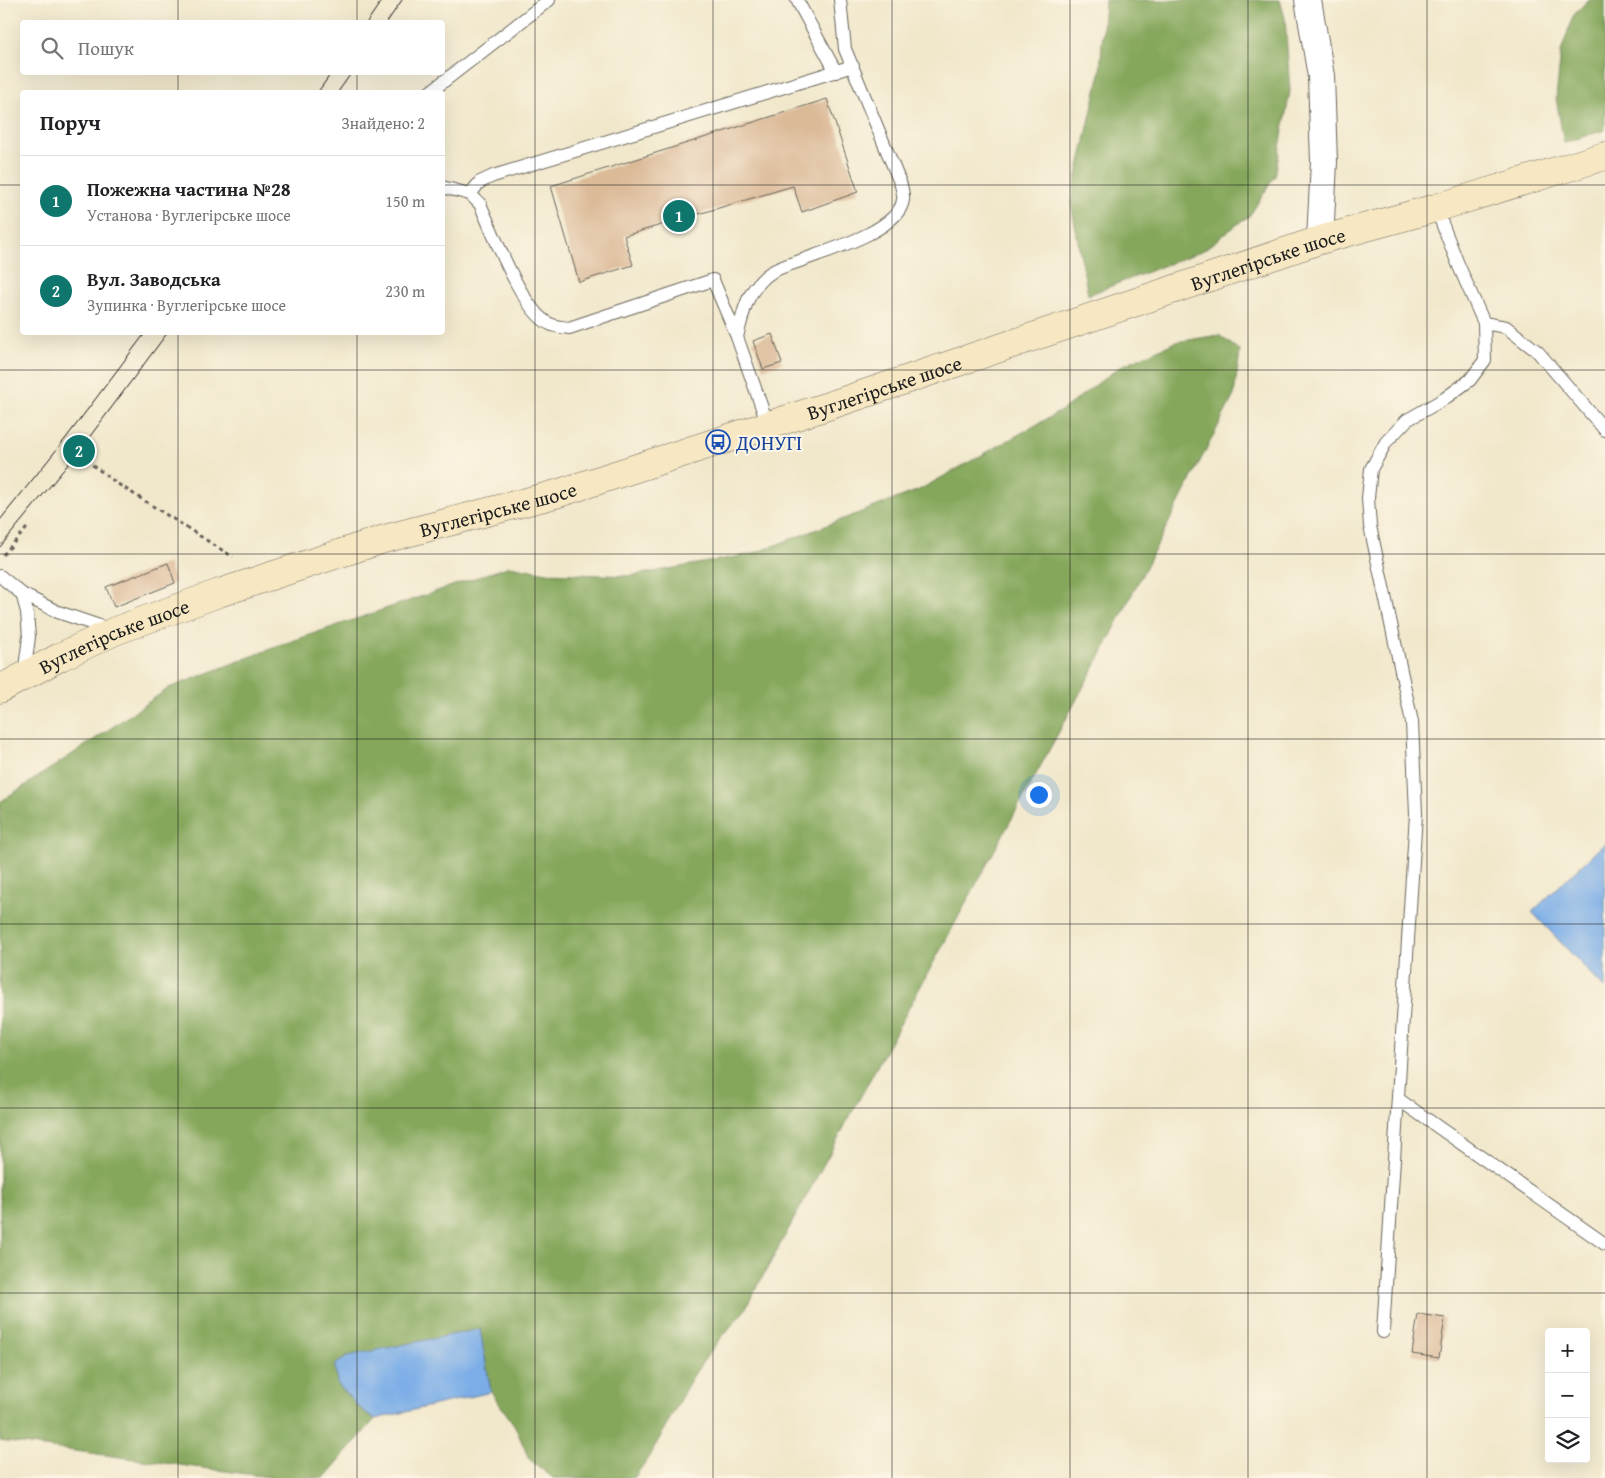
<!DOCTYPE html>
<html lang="uk">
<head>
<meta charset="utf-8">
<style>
	:root { --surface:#fff; --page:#f6f6f6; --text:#202124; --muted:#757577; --line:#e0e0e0; --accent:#0f766e }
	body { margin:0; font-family:"Gentium Book Plus",serif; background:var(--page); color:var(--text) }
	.controls { position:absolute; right:15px; bottom:15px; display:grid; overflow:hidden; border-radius:5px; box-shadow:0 5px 20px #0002 }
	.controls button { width:45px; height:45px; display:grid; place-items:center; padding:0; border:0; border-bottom:1px solid var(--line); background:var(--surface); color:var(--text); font:25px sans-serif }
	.you { position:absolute; left:1038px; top:794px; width:18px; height:18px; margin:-12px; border:4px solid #fff; border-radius:50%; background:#1a73e8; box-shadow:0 0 0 8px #1a73e833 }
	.badge { display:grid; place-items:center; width:32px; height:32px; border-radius:50%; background:var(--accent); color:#fff; font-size:16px; font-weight:700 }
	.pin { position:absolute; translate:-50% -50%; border:2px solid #fff; box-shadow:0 1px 5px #0006 }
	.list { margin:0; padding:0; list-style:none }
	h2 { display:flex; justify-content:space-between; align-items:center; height:65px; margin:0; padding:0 20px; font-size:21px }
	h2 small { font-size:16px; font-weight:400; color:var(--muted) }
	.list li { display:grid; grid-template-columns:32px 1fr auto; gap:15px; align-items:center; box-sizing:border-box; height:90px; padding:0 20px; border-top:1px solid var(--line) }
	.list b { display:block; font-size:19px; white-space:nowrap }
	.list p { margin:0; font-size:16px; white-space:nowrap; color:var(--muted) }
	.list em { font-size:16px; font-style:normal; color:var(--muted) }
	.icon { flex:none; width:28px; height:28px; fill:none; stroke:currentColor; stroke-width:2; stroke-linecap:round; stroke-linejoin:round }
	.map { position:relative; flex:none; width:1605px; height:1478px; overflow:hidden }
	.search { position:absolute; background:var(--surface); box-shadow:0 5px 20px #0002; left:20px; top:20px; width:425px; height:55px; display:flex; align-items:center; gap:12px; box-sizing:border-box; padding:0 18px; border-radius:5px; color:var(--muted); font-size:19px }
	.panel { position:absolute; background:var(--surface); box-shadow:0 5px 20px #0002; left:20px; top:90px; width:425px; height:245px; border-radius:5px }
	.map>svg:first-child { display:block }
</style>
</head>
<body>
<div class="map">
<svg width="1605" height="1478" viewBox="0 0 1605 1478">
	<rect width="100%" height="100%" fill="#fcf5e5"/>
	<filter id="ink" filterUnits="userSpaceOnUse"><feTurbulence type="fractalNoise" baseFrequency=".02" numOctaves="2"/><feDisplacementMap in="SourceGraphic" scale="10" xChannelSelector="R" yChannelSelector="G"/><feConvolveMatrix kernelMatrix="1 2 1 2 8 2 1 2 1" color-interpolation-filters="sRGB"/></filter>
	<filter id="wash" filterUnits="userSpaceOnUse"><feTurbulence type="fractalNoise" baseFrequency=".0096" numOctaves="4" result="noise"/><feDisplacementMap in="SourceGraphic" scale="20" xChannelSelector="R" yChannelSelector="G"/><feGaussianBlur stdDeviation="1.12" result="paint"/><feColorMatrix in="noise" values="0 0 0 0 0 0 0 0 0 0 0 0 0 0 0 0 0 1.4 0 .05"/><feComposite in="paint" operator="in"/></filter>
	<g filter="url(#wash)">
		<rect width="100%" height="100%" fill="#f1e8cc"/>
		<path fill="#85a75c" stroke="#50623c" d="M1105 0H1280L1285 18 1290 91 1275 176 1250 215 1202 251 1088 295 1071 203 1100 73Z
			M1588 0H1605V130L1564 143 1556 98 1561 52 1573 16Z
			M1219 335 1240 351 1234 395 1103 651 744 1311C722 1336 702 1360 686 1388 669 1420 656 1449 634 1478H553L529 1459 515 1426 491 1392 480 1329 357 1406 375 1419 324 1478H277L0 1441V802L98 737 169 688 286 643 510 566 547 573 630 576 752 554 919 490 1061 411 1121 366 1176 342Z"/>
		<path fill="#7cade7" stroke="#4c6482" d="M1605 843V989L1532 912Z
			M480 1329 491 1392 375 1419 357 1406 337 1383 335 1365 347 1356Z"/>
		<g id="blocks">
			<path fill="#dbba98" d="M827 99 858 192 802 212 793 186 624 236 633 265 579 282 551 186Z
				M772 334 782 363 763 369 753 341Z
				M168 563 175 583 114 607 106 587Z
				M1418 1314 1445 1318 1439 1358 1412 1354Z"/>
		</g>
	</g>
	<g filter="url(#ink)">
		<use href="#blocks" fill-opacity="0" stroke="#67635a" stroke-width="1"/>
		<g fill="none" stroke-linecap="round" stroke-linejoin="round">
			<g stroke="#67635a" stroke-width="14">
				<path id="lane" d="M797 0 836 72
					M430 92 549 0
					M442 187 470 194 480 204C493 232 523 313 550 324 555 327 563 327 569 328L713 280 737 337 768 425
					M470 194 480 182 493 176 853 66
					M1484 323 1506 327 1538 352 1605 430
					M737 337C744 311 745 295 766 276 774 269 787 265 797 262 823 252 899 231 903 200 904 196 902 190 901 185L845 49 840 0
					M0 576 22 594 58 612 111 630
					M22 594 27 612 29 637 24 675
					M1398 1099 1605 1244
					M1383 1332 1416 814 1412 722 1370 526 1368 498 1371 469 1386 442 1407 420 1444 399 1470 380 1485 360 1484 323 1458 264 1436 208"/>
			</g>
			<g stroke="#67635a" stroke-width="28">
				<path id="street" d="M1308 0 1321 76 1324 162 1320 240"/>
			</g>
			<g stroke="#67635a" stroke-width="29">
				<g id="secondary">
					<path id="s1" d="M0 689 60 657 115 631 219 593 384 539 556 494 834 404 1320 240 1436 208 1605 156"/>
				</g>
			</g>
			<path stroke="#67635a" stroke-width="3" stroke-dasharray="4 4" stroke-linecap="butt" d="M86 460 118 484 233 557
				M3 555 27 528"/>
			<use href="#lane" stroke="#fff" stroke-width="12"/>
			<use href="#street" stroke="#fff" stroke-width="26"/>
			<use href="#secondary" stroke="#f7e8c3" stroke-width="28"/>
			<path stroke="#1c1c1c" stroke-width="1" d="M367 22 382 0
				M387 22 402 0
				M318 92 332 72
				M338 92 352 72
				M0 520 66 438 146 332
				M0 547 79 451 168 332"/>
		</g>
	</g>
	<path fill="none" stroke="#1c1c1c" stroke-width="1" stroke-opacity="0.55" d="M178 0V22M357 0V22M535 0V1478M713 0V1478M892 0V1478M1070 0V1478M1248 0V1478M1427 0V1478M178 72V92M357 72V92M0 185H22M442 185H1605M178 332V1478M357 332V1478M0 370H1605M0 554H1605M0 739H1605M0 924H1605M0 1108H1605M0 1293H1605"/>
	<defs>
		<g id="bus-ring" transform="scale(1.25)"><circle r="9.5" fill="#fcf5e5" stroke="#1a4fb4" stroke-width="1.5"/><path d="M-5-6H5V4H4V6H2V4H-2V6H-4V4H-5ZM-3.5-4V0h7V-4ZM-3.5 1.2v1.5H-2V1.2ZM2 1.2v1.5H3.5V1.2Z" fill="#1a4fb4"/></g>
	</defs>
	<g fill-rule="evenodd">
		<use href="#bus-ring" x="718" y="442"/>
	</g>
	<g text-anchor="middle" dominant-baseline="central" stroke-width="4" stroke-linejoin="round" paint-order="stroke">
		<g font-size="20" fill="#1c1c1c" stroke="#fcf5e5">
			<text stroke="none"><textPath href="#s1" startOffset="1341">Вуглегірське шосе</textPath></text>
			<text stroke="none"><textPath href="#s1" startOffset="936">Вуглегірське шосе</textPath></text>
			<text stroke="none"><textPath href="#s1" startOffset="531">Вуглегірське шосе</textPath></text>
			<text stroke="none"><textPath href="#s1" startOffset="126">Вуглегірське шосе</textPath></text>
		</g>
		<g font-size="20" fill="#164399" stroke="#fcf5e5" text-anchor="start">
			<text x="736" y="442">ДОНУГІ</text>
		</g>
	</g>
</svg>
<div class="controls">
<button>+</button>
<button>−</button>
<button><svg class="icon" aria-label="layers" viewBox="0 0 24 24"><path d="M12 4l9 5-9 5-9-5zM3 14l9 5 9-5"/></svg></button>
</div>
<div class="you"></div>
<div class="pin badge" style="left:679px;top:216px">1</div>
<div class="pin badge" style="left:79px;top:451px">2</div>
<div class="search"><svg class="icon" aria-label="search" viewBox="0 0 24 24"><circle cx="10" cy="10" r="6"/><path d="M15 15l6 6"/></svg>Пошук</div>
<section class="panel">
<h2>Поруч<small>Знайдено: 2</small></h2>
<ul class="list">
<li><span class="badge">1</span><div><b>Пожежна частина №28</b><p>Установа · Вуглегірське шосе</p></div><em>150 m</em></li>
<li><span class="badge">2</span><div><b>Вул. Заводська</b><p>Зупинка · Вуглегірське шосе</p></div><em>230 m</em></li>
</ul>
</section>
</div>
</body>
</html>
